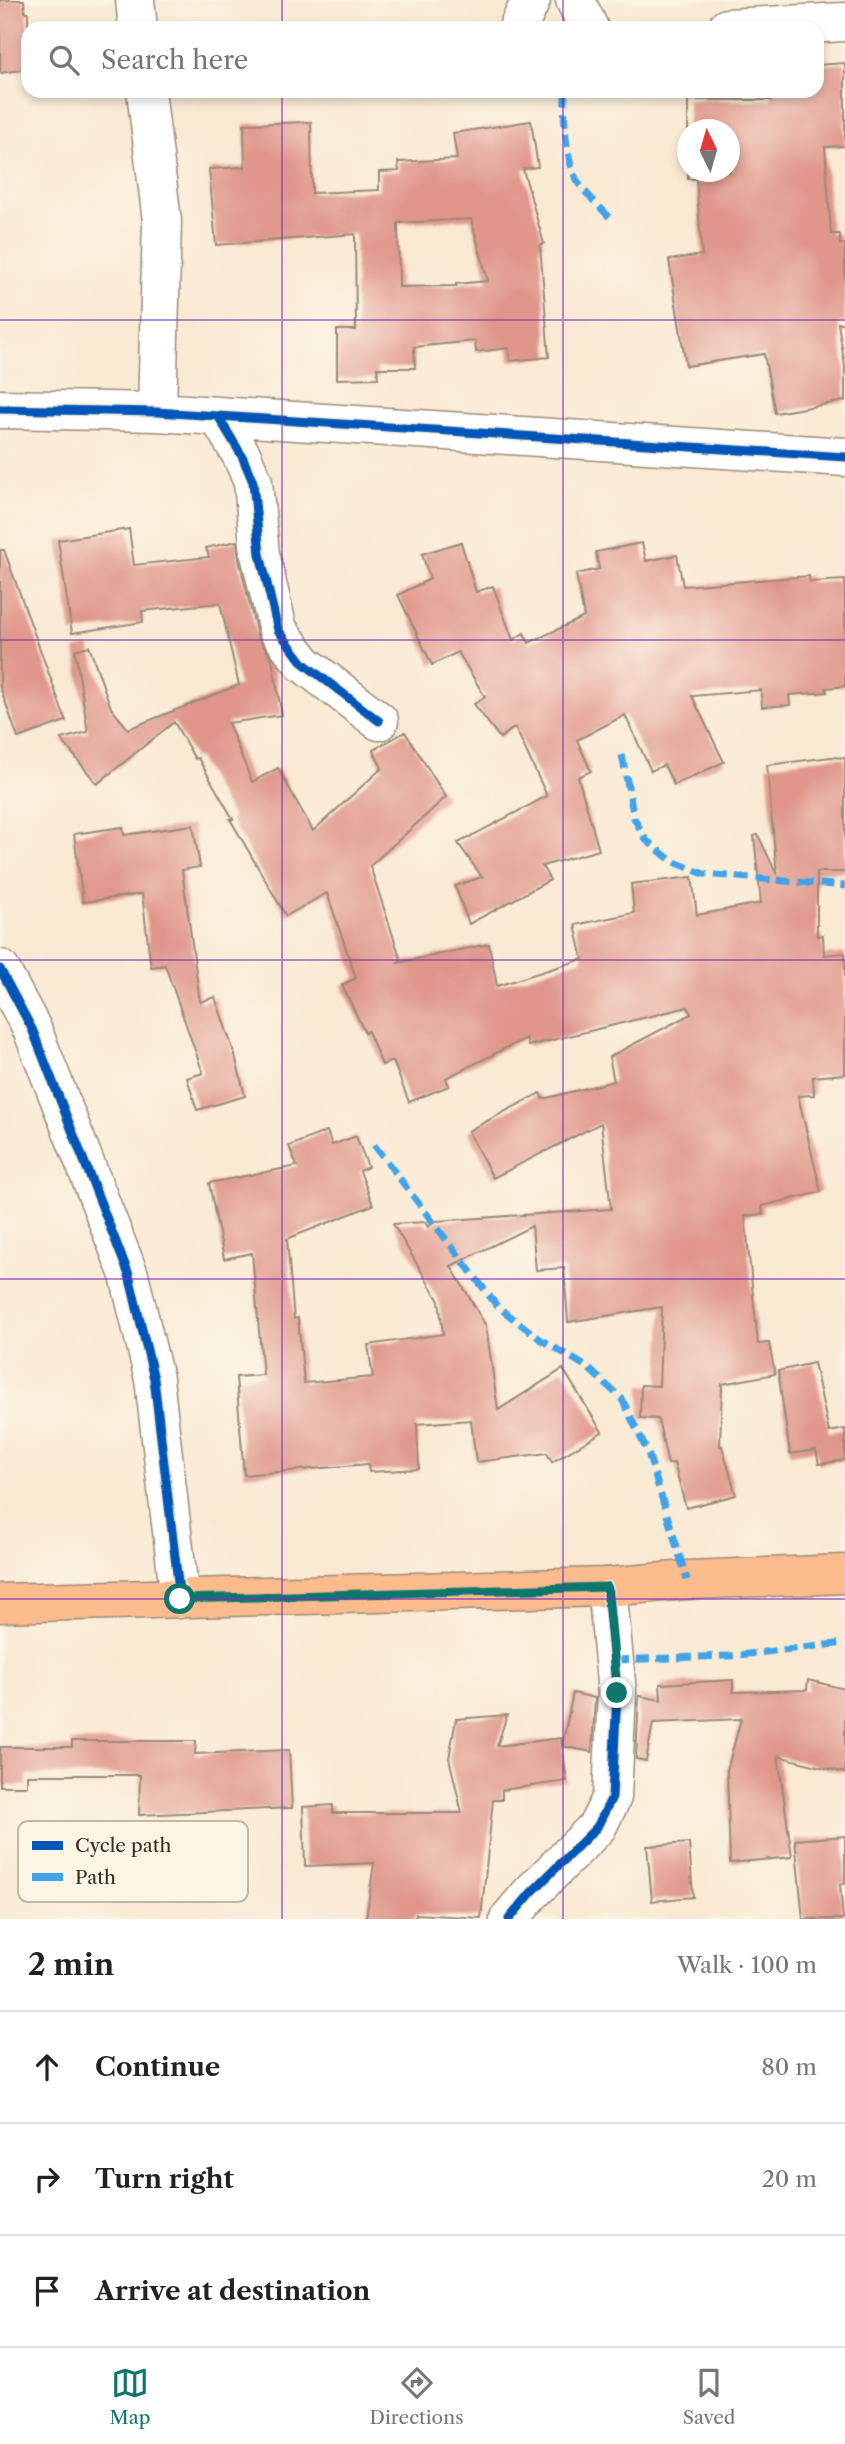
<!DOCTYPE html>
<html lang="en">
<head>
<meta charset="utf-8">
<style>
	:root { --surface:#fff; --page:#f6f6f6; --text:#222; --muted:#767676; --line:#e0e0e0; --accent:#0f766e }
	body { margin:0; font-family:"Libre Caslon Text",serif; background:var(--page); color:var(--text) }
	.compass { position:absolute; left:677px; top:119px; width:63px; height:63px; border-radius:50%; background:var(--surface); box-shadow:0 4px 10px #0003; rotate:355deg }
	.stop { position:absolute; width:21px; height:21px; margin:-16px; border:5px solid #0f766e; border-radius:50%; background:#fff }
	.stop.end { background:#0f766e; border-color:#fff; box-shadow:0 2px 7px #0008 }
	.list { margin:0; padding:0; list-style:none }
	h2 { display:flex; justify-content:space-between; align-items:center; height:91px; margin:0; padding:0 28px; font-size:30px }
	h2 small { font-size:23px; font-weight:400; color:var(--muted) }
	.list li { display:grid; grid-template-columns:46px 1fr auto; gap:21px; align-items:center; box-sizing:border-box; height:112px; padding:0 28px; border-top:2px solid var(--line) }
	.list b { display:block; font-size:26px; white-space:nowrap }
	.list em { font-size:23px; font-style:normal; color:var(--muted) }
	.icon { flex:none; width:38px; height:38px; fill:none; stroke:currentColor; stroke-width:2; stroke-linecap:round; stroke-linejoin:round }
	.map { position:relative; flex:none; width:845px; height:1919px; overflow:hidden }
	.search { position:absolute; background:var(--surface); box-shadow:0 4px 10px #0003; left:21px; right:21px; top:21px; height:77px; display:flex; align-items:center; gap:18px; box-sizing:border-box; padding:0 24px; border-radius:21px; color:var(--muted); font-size:26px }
	.sheet { height:427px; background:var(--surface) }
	nav { display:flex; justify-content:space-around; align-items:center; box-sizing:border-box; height:98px; border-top:2px solid var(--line); background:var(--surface); font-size:19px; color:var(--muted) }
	nav a { display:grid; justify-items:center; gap:4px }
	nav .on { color:var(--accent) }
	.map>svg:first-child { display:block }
</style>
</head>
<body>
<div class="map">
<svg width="845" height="1919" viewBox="0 0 845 1919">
	<rect width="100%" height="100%" fill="#fcf5e5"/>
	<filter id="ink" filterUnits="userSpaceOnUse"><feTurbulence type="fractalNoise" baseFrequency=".0143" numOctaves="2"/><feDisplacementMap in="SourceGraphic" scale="14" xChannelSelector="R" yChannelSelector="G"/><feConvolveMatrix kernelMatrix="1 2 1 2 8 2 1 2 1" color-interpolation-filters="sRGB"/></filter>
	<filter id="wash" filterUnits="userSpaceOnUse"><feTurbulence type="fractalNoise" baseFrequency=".00686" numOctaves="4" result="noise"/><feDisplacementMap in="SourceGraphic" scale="28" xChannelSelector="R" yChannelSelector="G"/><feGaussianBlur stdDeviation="1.57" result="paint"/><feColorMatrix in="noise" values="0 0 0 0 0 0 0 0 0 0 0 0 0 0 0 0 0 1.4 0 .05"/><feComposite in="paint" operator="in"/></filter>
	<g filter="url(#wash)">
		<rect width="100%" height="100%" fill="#f9e9d3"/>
		<g id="blocks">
			<path fill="#e0968b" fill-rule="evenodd" d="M0 0H24L25 12H28V69L0 73Z
				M845 63V146L825 147 831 234H840V244H845V323H838L845 366V401L775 413 764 354 686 366 669 260 702 255 696 179H688V172H730V130H688V100H771L770 91H817V65Z
				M531 121 538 167 523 169 544 244 540 245 549 357 510 361 509 348 476 352 475 341 414 347 415 368H377L378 378 337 379V330H356L355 234 216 245 209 169 245 167 244 124 311 122 312 193 379 190V172L399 171 398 162 457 159 453 133ZM471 219 488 281 456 284V286L399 287 398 223Z
				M129 529 134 565 209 557 206 548 237 541 239 559 257 635 272 659 282 715 228 723 252 782 278 768 313 831 382 768 373 750 405 732 446 797 370 866 401 960 397 963 489 944 497 986 583 959 575 925 634 913 631 884 692 877 697 915 761 903 754 836 758 835 777 875 767 765 831 757 845 758V872H817V936L823 935 824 955 845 953V1074L813 1077 814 1095 798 1096 821 1192 762 1206 763 1214 745 1216 758 1344 769 1343 775 1374 722 1384 720 1446H722L736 1495 686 1508 674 1463 668 1464 658 1419 640 1418 641 1385 659 1386 662 1307 568 1322 564 1268 536 1270 532 1226 451 1266 486 1326 498 1410 563 1369 602 1432 552 1462 547 1453 476 1462 471 1420 417 1424 419 1469 369 1472 368 1464 244 1475 236 1377 263 1375 252 1253 224 1259 209 1183 297 1166 289 1146 327 1131 332 1145 356 1136 368 1167 360 1171 373 1205 287 1239 294 1319 298 1318 304 1383 373 1377 368 1345 443 1334 439 1301 393 1224 425 1222 428 1227 436 1221 611 1209 601 1123 493 1178 468 1131 540 1093 543 1099 614 1081 609 1057 691 1014 688 1007 528 1046 526 1038 446 1078 449 1086 409 1102 393 1061 382 1065 368 1031 365 1033 342 985 356 978 327 893 286 916 230 819H233L198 758 195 759 174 722 97 784 61 739 88 732 75 650 89 646 111 708 128 729 239 685 220 603 142 611 143 622 72 633 58 540Z
				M461 542 476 592 493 586 513 640 524 633 529 643 584 617 576 574 599 569 596 552 642 543 646 561 677 555 683 586 809 576 810 582 845 580V686L826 688 827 692 789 695 790 705 762 707 761 690 692 696 724 762 674 785 664 765 651 771 625 715 577 740 591 771 578 777 599 850 542 866 550 880 469 924 455 886 482 877 458 843 547 796 515 727 500 738 474 704 485 697 458 652 432 665 398 595 430 579 422 554Z
				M0 550H4L66 721 18 738 0 687Z
				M193 825 200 867 182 870 200 1002 215 997 235 1055 245 1096 197 1110 187 1078 203 1073 165 965 151 967 142 894 83 902 74 834 123 827 124 835Z
				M814 1363 829 1432 845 1429V1460L819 1464 816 1450 790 1454 778 1371Z
				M733 1680V1692L807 1690 808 1680 845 1689V1773L778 1756 792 1857 730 1863 727 1770 741 1719 653 1723 646 1761 636 1759 639 1696 661 1700 660 1684Z
				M573 1693 595 1698 592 1752 562 1746Z
				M507 1715 497 1746 561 1738 567 1781 502 1790V1800H493L481 1918 416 1914 415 1919H366L374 1863 305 1866 303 1807 333 1805V1813H462L449 1758 456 1719Z
				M72 1741H196L195 1754 289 1750 292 1808 139 1815 140 1775H27V1786H0V1747H72Z
				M845 1836V1884H840L843 1919H803L795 1840Z
				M689 1843 693 1897 652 1901 647 1846Z"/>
		</g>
	</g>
	<g filter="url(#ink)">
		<use href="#blocks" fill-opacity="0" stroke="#9a8a78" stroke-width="2"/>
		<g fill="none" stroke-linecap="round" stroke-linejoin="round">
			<g stroke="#9a8a78" stroke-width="41">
				<path id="minor" d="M135 0 138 28
					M575 0 589 28
					M518 28 531 0
					M727 28 845 22
					M146 91 162 221 157 412
					M0 409 157 412 845 457
					M218 416 242 456 253 482 260 554 278 630 303 663 379 721
					M0 969 32 1029 129 1275 154 1379 180 1599
					M509 1919 531 1893 597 1827 612 1797 617 1693 607 1587"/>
			</g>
			<g stroke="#9a8a78" stroke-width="41">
				<path id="major" d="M0 1603 607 1587 687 1580 845 1574"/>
			</g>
			<use href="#minor" stroke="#fff" stroke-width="38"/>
			<use href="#major" stroke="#fbbb8c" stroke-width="38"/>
			<path stroke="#3fa3ea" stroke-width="7" stroke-dasharray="14 7" stroke-linecap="butt" d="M566 91C562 112 566 166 579 184 589 197 602 209 613 221
				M622 755 634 818 646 840 672 861 704 874 845 886
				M374 1145 497 1306 540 1339 587 1367 622 1399 648 1453 687 1580
				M615 1660 730 1656 845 1643"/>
			<g stroke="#fcf5e5" stroke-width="13">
				<path id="cycleway" d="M0 409 157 412 845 457
					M218 416 242 456 253 482 260 554 278 630 303 663 379 721
					M0 969 32 1029 129 1275 154 1379 180 1599
					M509 1919 531 1893 597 1827 612 1797 617 1693 607 1587"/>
			</g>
			<use href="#cycleway" stroke="#0057b8" stroke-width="9"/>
		</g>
	</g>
	<g fill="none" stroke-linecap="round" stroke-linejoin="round" filter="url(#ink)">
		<path stroke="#0f766e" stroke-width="9" d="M180 1599 607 1587 617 1693"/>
	</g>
	<path fill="none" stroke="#7b2cbf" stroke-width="2" stroke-opacity="0.55" d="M282 0V28M563 0V28M282 91V1919M563 91V1919M0 320H845M0 640H845M0 960H845M0 1279H845M0 1599H845"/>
	<rect x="18" y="1821" width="230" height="81" rx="10" fill="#fcf5e5" stroke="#c2b8a9" stroke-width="2"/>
	<rect x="32" y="1841" width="31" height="9" fill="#0057b8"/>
	<rect x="32" y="1873" width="31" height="8" fill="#3fa3ea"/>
	<g font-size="19" fill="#3b2a1e">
		<text x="75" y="1852">Cycle path</text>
		<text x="75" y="1884">Path</text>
	</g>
</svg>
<svg class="compass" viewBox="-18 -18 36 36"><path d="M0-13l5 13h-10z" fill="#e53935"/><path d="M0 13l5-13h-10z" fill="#767676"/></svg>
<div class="stop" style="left:180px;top:1599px"></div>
<div class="stop end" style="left:617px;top:1693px"></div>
<div class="search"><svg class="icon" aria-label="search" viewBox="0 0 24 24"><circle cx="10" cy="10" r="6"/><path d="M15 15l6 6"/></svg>Search here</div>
</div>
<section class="sheet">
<h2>2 min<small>Walk · 100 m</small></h2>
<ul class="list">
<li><svg class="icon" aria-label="ahead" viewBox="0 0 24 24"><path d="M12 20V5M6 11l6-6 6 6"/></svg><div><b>Continue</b></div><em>80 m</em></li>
<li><svg class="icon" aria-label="right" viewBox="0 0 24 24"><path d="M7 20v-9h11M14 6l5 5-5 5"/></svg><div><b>Turn right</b></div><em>20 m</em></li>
<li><svg class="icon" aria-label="arrive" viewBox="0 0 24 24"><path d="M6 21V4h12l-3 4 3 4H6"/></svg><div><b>Arrive at destination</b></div></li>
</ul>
</section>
<nav>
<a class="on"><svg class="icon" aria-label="map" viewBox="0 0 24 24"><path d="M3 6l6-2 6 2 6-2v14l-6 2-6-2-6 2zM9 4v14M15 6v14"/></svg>Map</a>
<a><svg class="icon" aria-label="directions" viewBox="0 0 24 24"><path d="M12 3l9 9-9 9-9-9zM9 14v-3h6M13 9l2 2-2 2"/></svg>Directions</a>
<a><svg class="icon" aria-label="saved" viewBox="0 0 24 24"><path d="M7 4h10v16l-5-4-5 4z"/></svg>Saved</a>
</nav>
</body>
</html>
